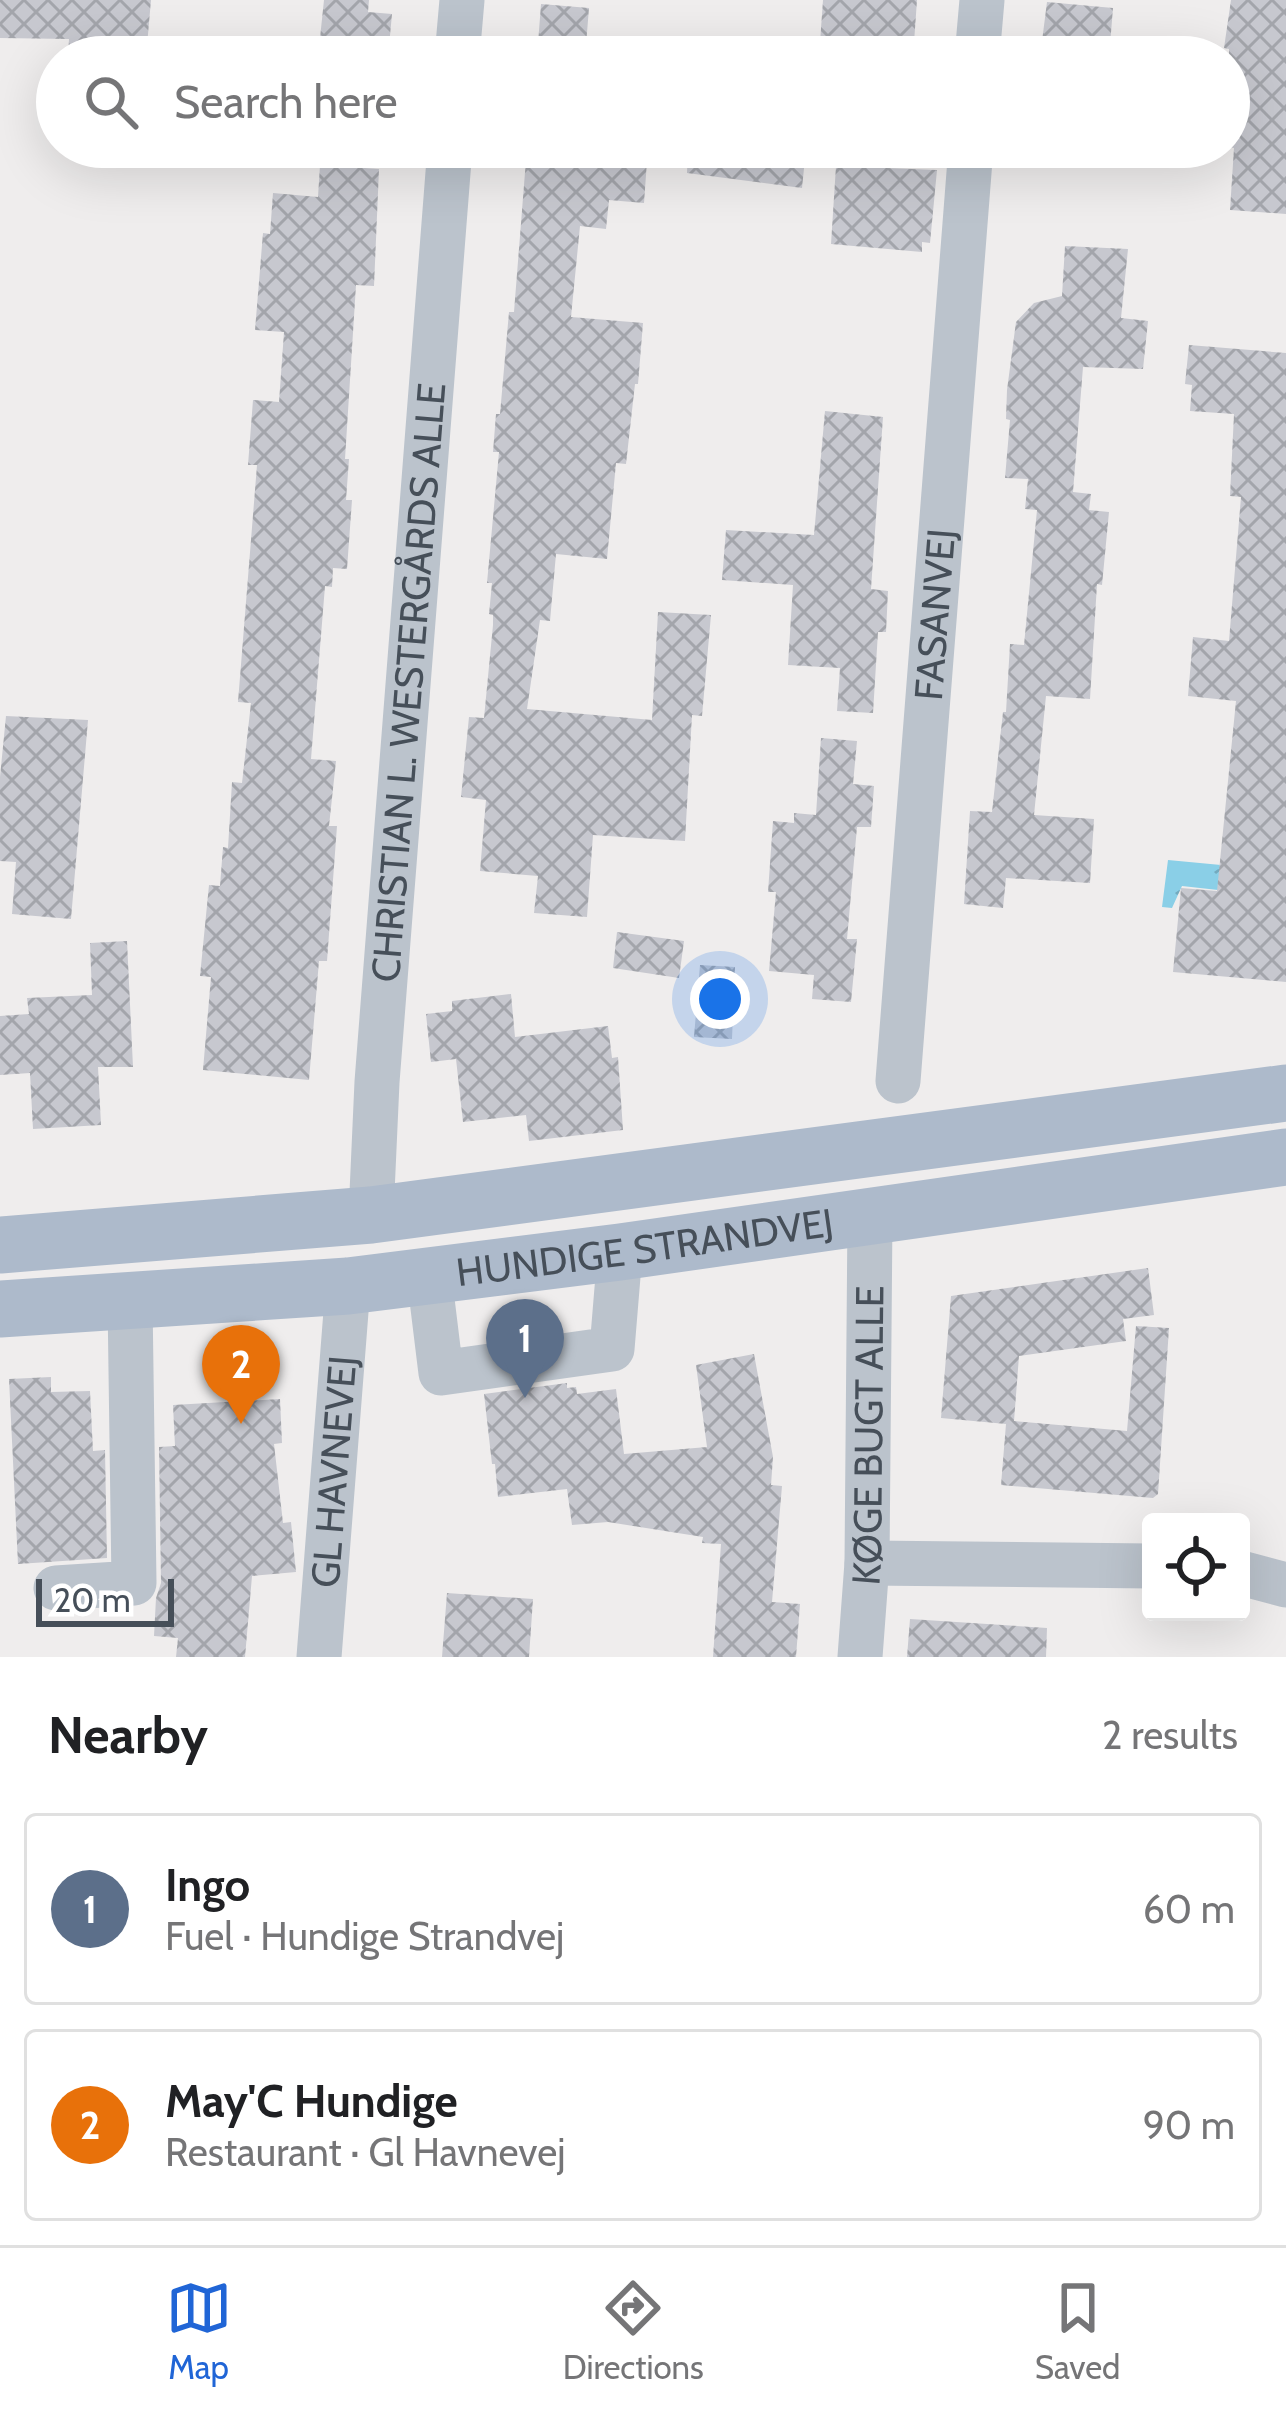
<!DOCTYPE html>
<html lang="en">
<head>
<meta charset="utf-8">
<style>
	:root { --surface:#fff; --page:#f6f6f6; --text:#202124; --muted:#757577; --line:#e0e0e0; --accent:#2065d6 }
	body { margin:0; font-family:Cabin,sans-serif; background:var(--page); color:var(--text) }
	.controls { position:absolute; right:36px; bottom:36px; display:grid; overflow:hidden; border-radius:12px; box-shadow:0 12px 48px #0002 }
	.controls button { width:108px; height:108px; display:grid; place-items:center; padding:0; border:0; border-bottom:3px solid var(--line); background:var(--surface); color:var(--text); font:60px sans-serif }
	.scale { position:absolute; left:36px; bottom:30px; width:138px; box-sizing:border-box; padding-left:12px; border:6px solid #464f59; border-top:0; font-size:33px; line-height:42px; white-space:nowrap; color:#464f59; -webkit-text-stroke:9px #fff; paint-order:stroke }
	.you { position:absolute; left:720px; top:999px; width:42px; height:42px; margin:-30px; border:9px solid #fff; border-radius:50%; background:#1a73e8; box-shadow:0 0 0 18px #1a73e833 }
	.badge { display:grid; place-items:center; width:78px; height:78px; border-radius:50%; background:var(--accent); color:#fff; font-size:39px; font-weight:700 }
	.pin { position:absolute; translate:-50% -99px; filter:drop-shadow(0 3px 6px #0008) }
	.pin::after { content:''; position:absolute; top:63px; width:42px; height:36px; background:inherit; clip-path:polygon(0 0,100% 0,50% 100%) }
	.list { margin:0; padding:0; list-style:none }
	h2 { display:flex; justify-content:space-between; align-items:center; height:156px; margin:0; padding:0 48px; font-size:51px }
	h2 small { font-size:39px; font-weight:400; color:var(--muted) }
	.list li { display:grid; grid-template-columns:78px 1fr auto; gap:36px; align-items:center; box-sizing:border-box; height:192px; margin:0 24px 24px; padding:0 24px; border:3px solid var(--line); border-radius:12px }
	.list b { display:block; font-size:45px; white-space:nowrap }
	.list p { margin:0; font-size:39px; white-space:nowrap; color:var(--muted) }
	.list em { font-size:39px; font-style:normal; color:var(--muted) }
	.icon { flex:none; width:66px; height:66px; fill:none; stroke:currentColor; stroke-width:2; stroke-linecap:round; stroke-linejoin:round }
	.map { position:relative; flex:none; width:1286px; height:1657px; overflow:hidden }
	.search { position:absolute; background:var(--surface); box-shadow:0 12px 48px #0002; left:36px; right:36px; top:36px; height:132px; display:flex; align-items:center; gap:30px; box-sizing:border-box; padding:0 42px; border-radius:66px; color:var(--muted); font-size:45px }
	.sheet { height:588px; background:var(--surface) }
	nav { display:flex; justify-content:space-around; align-items:center; box-sizing:border-box; height:168px; border-top:3px solid var(--line); background:var(--surface); font-size:33px; color:var(--muted) }
	nav a { display:grid; justify-items:center; gap:6px }
	nav .on { color:var(--accent) }
	.map>svg:first-child { display:block }
</style>
</head>
<body>
<div class="map">
<svg width="1286" height="1657" viewBox="0 0 1286 1657">
	<defs>
		<pattern id="water-ripples" width="26" height="14" patternUnits="userSpaceOnUse" patternTransform="scale(3)"><rect width="26" height="14" fill="#8acfe7"/><path d="M2 4q2-2 4 0t4 0M15 11q2-2 4 0t4 0" fill="none" stroke="#73aabe"/></pattern>
		<pattern id="building-cross-hatch" width="8" height="8" patternUnits="userSpaceOnUse" patternTransform="scale(3)"><rect width="8" height="8" fill="#c7c8cf"/><path d="M0 0l8 8M0 8l8-8" fill="none" stroke="#a3a5ab"/></pattern>
	</defs>
	<rect width="100%" height="100%" fill="#efeded"/>
	<path fill="url(#water-ripples)" d="M1168 860 1221 865 1218 890 1182 886 1172 908 1162 907Z"/>
	<path fill="url(#building-cross-hatch)" d="M0 0H151L146 57H68L69 39 0 38Z
		M324 0H369L368 12 392 14 388 57H318Z
		M823 0H917L913 57H819Z
		M1231 0H1286V214L1230 210 1234 148 1229 147V49L1224 48Z
		M1047 2 1113 8 1109 57H1040Z
		M541 4 589 8 585 57H537Z
		M527 147H648L644 203 609 200 606 229 580 226 571 317 643 323 638 384H635L626 464 616 463 607 559 556 554 550 621 540 620 527 709 652 720 658 612 711 615 702 716 692 715 685 841 593 835 587 917 534 913 538 876 480 871 486 800 461 797 469 717 484 718 493 625V615L489 614 492 583H487L499 452H493L496 414H500L509 312H514Z
		M688 147 806 149 802 188 687 173Z
		M320 165 379 169 374 286 356 285 345 459H349L346 500H352L347 569 333 568 332 587 325 586 311 759 336 761 329 826H337L327 961H319L309 1080 203 1070 211 977 200 976 209 885 220 886 223 847 228 848 232 782 242 783 251 703 238 702 257 465H248L253 400 279 402 284 332 255 330 263 233 270 234 273 193 318 197Z
		M836 166 937 170 930 243 922 242V252L831 244Z
		M1065 246 1128 249 1121 318 1148 321 1143 369 1083 367 1073 492 1091 494 1089 510 1109 512 1102 585 1097 584 1090 699 1046 696 1034 815 1094 819 1090 883 1006 878 1003 908 964 904 970 811 992 812 1003 712H1006L1010 644 1024 645 1037 510 1025 509 1028 479 1005 478 1010 420 1006 419 1007 390 1016 322 1034 303 1062 296Z
		M1189 345 1286 353V982L1173 972 1181 888 1217 891 1236 701 1188 696 1193 637 1229 641 1241 497 1230 496 1234 414 1190 411 1192 385 1185 384Z
		M825 411 883 417 871 589 888 591 886 632H878L873 713 837 711 840 668 788 665 793 585 722 580 726 530 814 535Z
		M6 716 88 720 71 919 12 914 16 862 0 861V777Z
		M821 738 857 741 853 784 874 786 871 827H857L847 939H857L851 1002 812 999 814 975 769 971 776 892H768L773 821 794 823V813L816 815Z
		M617 932 684 941 679 978 613 968Z
		M127 941 133 1067H98L101 1125 33 1129 30 1073 0 1075V1016L29 1014 27 998 92 995 90 943Z
		M700 965 735 967 732 1039 694 1037Z
		M511 994 515 1037 608 1026 612 1058 618 1057 623 1130 529 1141 526 1115 463 1122 456 1059 431 1062 426 1014 452 1011V1001Z
		M1148 1268 1154 1315 1123 1319 1126 1341 1019 1356 1014 1421 1127 1431 1136 1326 1169 1328 1158 1494 1153 1498 1001 1485 1006 1424 941 1418 951 1296Z
		M754 1354 773 1457 771 1485 782 1486 772 1602 800 1604 796 1657H713L721 1544 702 1543 703 1537 608 1522 572 1525 567 1489 498 1497 495 1464H492L484 1394 567 1383V1388L576 1387 577 1394 616 1389 624 1454 707 1447 696 1365Z
		M51 1377V1392L90 1391 93 1451 105 1450 107 1558 18 1564 9 1379Z
		M280 1399 282 1443 274 1444 283 1523 291 1522 296 1572 252 1576 245 1657H176L178 1638 154 1636 156 1598 161 1583 159 1447 175 1446 173 1405Z
		M447 1593 533 1599 529 1657H442Z
		M910 1619 1047 1628 1046 1657H907Z"/>
	<g fill="none" stroke-linecap="round" stroke-linejoin="round">
		<g stroke="#bbc3cc" stroke-width="45">
			<path d="M457 57 462 0"/>
			<path d="M977 57 982 0"/>
			<path id="s1" d="M898 1081 971 147"/>
			<path id="s2" d="M371 1215 377 1082 450 147"/>
			<path d="M429 1275 441 1373 612 1349 620 1252"/>
			<path d="M867 1563 1151 1566"/>
			<path d="M1241 1573 1286 1585"/>
			<path d="M56 1588 134 1583 130 1300"/>
			<path id="s3" d="M319 1657 348 1286"/>
			<path id="s4" d="M860 1657 867 1563 870 1216"/>
		</g>
		<g stroke="#adbacb" stroke-width="57">
			<path d="M0 1245 371 1215 1286 1093"/>
			<path id="s5" d="M0 1309 348 1286 620 1252 1286 1157"/>
		</g>
	</g>
	<g text-anchor="middle" dominant-baseline="central" stroke-width="9" stroke-linejoin="round" paint-order="stroke">
		<g font-size="39" fill="#464f59" stroke="#fff">
			<text stroke="none"><textPath href="#s1" startOffset="468">FASANVEJ</textPath></text>
			<text stroke="none"><textPath href="#s2" startOffset="534">CHRISTIAN L. WESTERGÅRDS ALLE</textPath></text>
			<text stroke="none"><textPath href="#s5" startOffset="648">HUNDIGE STRANDVEJ</textPath></text>
			<text stroke="none"><textPath href="#s4" startOffset="222">KØGE BUGT ALLE</textPath></text>
			<text stroke="none"><textPath href="#s3" startOffset="186">GL HAVNEVEJ</textPath></text>
		</g>
	</g>
</svg>
<div class="controls">
<button><svg class="icon" aria-label="locate" viewBox="0 0 24 24"><circle cx="12" cy="12" r="6"/><path d="M12 2v4M12 18v4M2 12h4M18 12h4"/></svg></button>
</div>
<div class="scale">20 m</div>
<div class="you"></div>
<div class="pin badge" style="left:525px;top:1398px;background:#5c6f8a">1</div>
<div class="pin badge" style="left:241px;top:1424px;background:#e8710a">2</div>
<div class="search"><svg class="icon" aria-label="search" viewBox="0 0 24 24"><circle cx="10" cy="10" r="6"/><path d="M15 15l6 6"/></svg>Search here</div>
</div>
<section class="sheet">
<h2>Nearby<small>2 results</small></h2>
<ul class="list">
<li><span class="badge" style="background:#5c6f8a">1</span><div><b>Ingo</b><p>Fuel · Hundige Strandvej</p></div><em>60 m</em></li>
<li><span class="badge" style="background:#e8710a">2</span><div><b>May'C Hundige</b><p>Restaurant · Gl Havnevej</p></div><em>90 m</em></li>
</ul>
</section>
<nav>
<a class="on"><svg class="icon" aria-label="map" viewBox="0 0 24 24"><path d="M3 6l6-2 6 2 6-2v14l-6 2-6-2-6 2zM9 4v14M15 6v14"/></svg>Map</a>
<a><svg class="icon" aria-label="directions" viewBox="0 0 24 24"><path d="M12 3l9 9-9 9-9-9zM9 14v-3h6M13 9l2 2-2 2"/></svg>Directions</a>
<a><svg class="icon" aria-label="saved" viewBox="0 0 24 24"><path d="M7 4h10v16l-5-4-5 4z"/></svg>Saved</a>
</nav>
</body>
</html>
